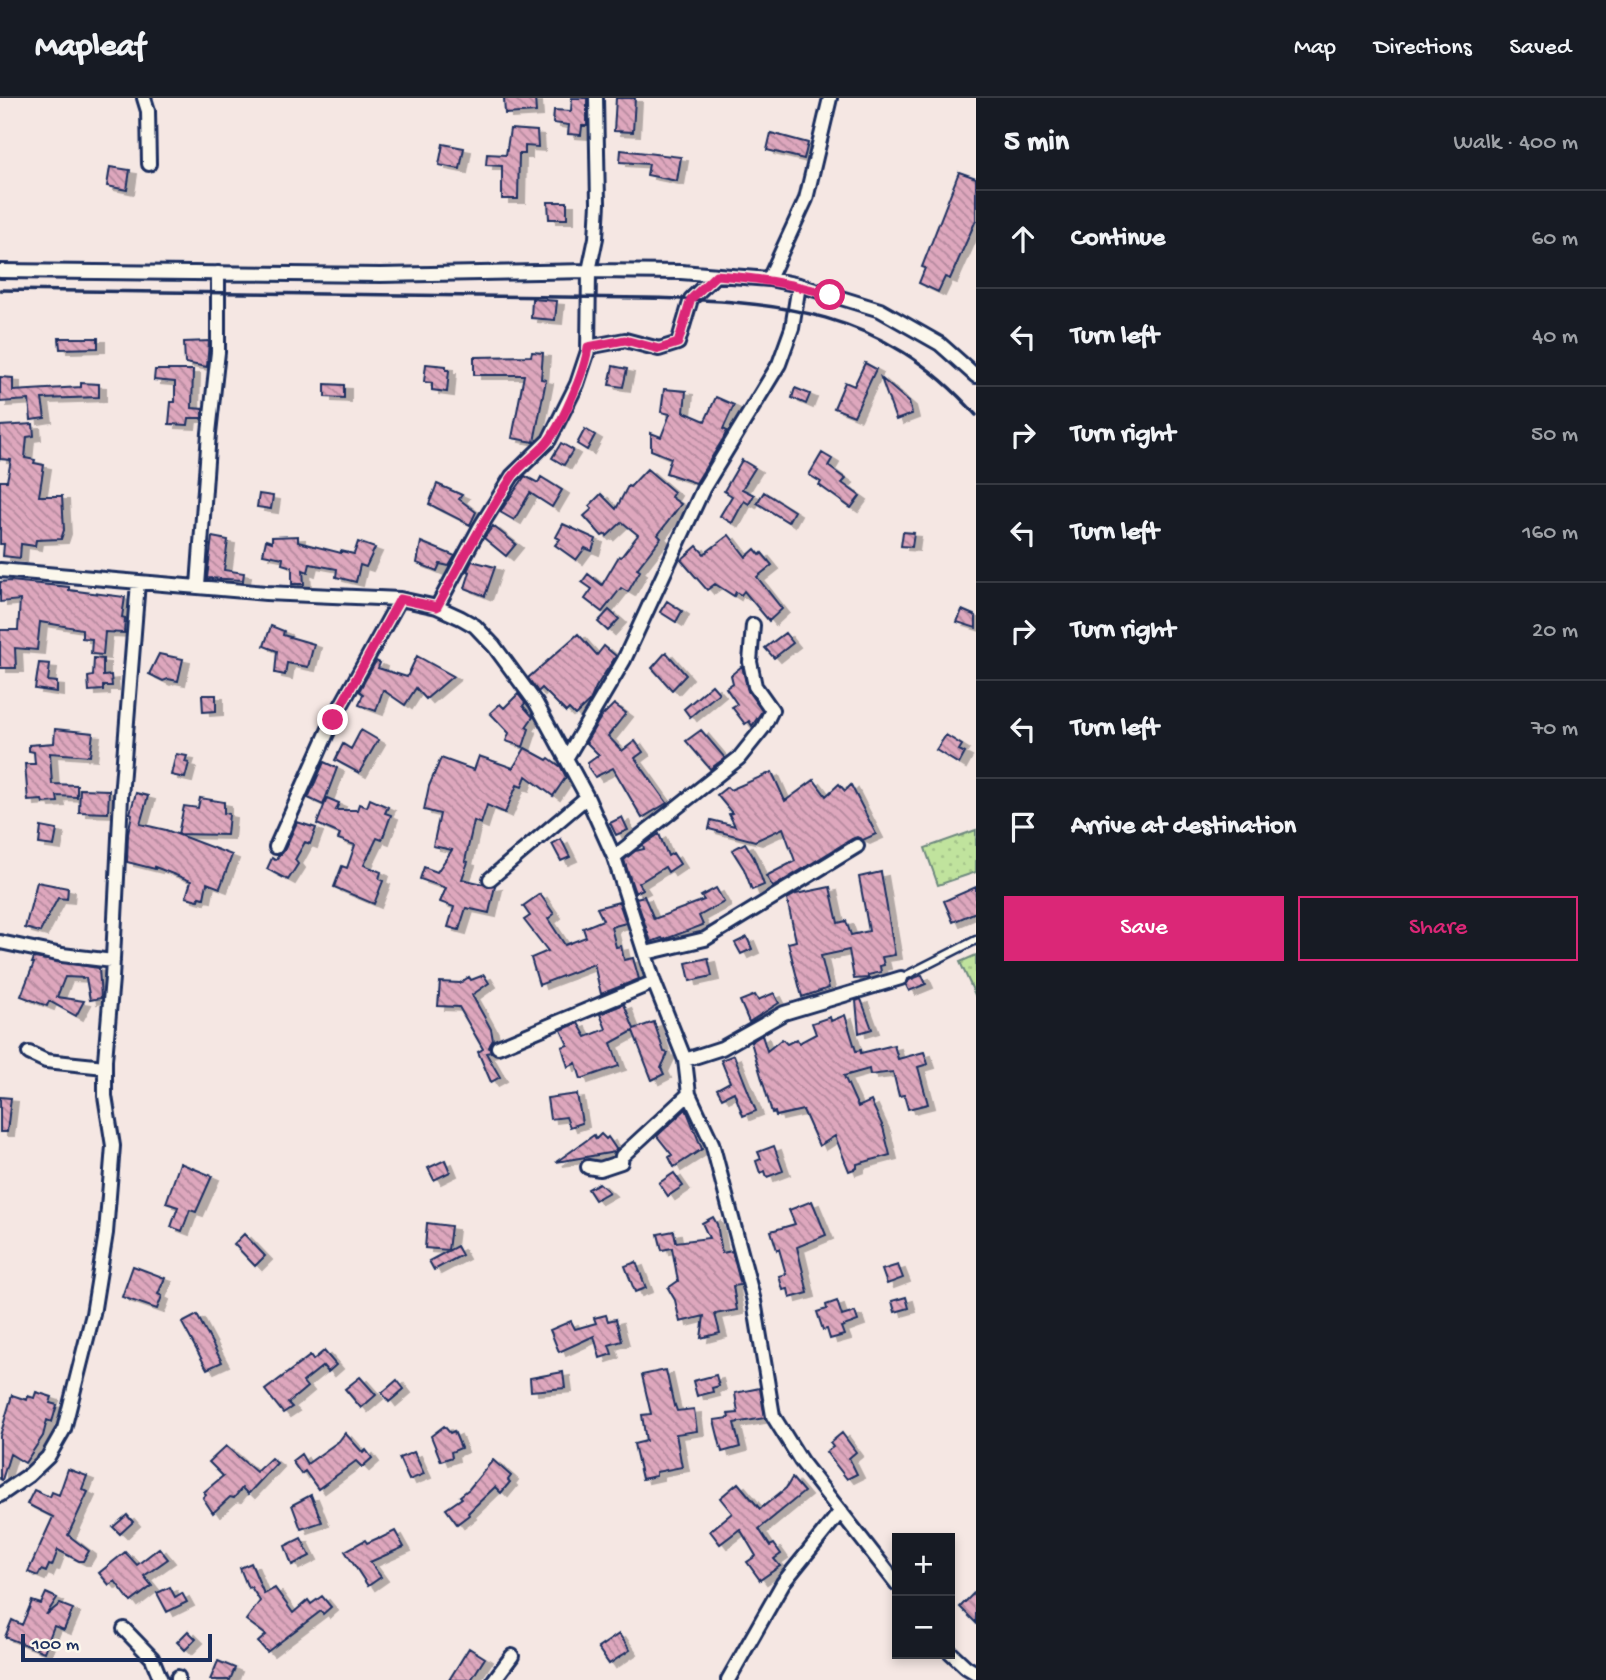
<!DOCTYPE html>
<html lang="en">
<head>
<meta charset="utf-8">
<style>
	:root { --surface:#171b24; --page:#242831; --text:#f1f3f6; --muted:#9ea1a6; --line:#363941; --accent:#db2777 }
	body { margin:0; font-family:"Gochi Hand",sans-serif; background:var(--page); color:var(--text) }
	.controls { position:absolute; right:21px; bottom:21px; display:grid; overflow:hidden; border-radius:0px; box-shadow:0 4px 10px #0003 }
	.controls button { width:63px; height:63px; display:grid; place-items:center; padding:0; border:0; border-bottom:2px solid var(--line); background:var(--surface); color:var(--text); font:35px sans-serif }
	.scale { position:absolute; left:21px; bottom:18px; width:191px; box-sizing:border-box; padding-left:7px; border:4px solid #1b2f5e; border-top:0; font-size:19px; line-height:24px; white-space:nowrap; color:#1b2f5e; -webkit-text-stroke:5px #fbf7ec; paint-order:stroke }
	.stop { position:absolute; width:21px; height:21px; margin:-16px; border:5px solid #db2777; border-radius:50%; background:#fff }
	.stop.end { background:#db2777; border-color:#fff; box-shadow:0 2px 7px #0008 }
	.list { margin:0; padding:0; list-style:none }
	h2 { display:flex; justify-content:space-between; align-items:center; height:91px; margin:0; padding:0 28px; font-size:30px }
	h2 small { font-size:23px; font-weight:400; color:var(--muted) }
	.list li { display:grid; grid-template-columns:46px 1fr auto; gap:21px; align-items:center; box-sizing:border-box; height:98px; padding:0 28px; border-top:2px solid var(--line) }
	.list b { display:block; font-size:26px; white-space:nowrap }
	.list em { font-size:23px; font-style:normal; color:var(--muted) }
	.actions { display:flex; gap:14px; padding:21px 28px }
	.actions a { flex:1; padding:16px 0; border:2px solid var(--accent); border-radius:0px; text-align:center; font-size:24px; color:var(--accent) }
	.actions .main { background:var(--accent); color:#fff }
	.icon { flex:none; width:38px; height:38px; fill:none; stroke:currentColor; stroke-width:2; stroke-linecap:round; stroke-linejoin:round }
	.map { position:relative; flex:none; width:976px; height:1582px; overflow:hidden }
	header { display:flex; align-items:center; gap:42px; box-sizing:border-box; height:98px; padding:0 35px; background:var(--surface); border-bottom:2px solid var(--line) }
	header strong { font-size:33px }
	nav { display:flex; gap:38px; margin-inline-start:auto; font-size:24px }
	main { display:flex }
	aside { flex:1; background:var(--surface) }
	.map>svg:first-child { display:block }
</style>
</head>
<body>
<header>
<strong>Mapleaf</strong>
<nav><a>Map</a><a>Directions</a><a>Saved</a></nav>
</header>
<main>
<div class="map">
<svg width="976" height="1582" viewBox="0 0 976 1582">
	<defs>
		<pattern id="grass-dots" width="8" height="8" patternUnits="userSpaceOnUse" patternTransform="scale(1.75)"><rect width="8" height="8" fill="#c0e39d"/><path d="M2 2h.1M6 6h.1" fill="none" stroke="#a4c38a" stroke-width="1.8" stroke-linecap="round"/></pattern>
		<pattern id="building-back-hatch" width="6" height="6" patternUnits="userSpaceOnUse" patternTransform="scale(1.75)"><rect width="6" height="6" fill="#dea7bd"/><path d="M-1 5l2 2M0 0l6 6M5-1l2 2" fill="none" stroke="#b3889d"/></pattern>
		<filter id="shadow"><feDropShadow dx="7" dy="4" stdDeviation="0" flood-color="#0004"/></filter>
	</defs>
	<rect width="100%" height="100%" fill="#f5e7e3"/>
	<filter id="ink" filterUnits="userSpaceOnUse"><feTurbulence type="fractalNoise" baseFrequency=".0143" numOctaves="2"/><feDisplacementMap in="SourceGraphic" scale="14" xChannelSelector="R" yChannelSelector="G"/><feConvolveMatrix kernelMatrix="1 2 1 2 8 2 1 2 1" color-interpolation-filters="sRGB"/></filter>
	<g filter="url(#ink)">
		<path fill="url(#grass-dots)" stroke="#6e897e" stroke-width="2" d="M976 732V774L938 787 925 750Z
			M976 857V899L960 864Z"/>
		<path fill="url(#building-back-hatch)" stroke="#1b2f5e" stroke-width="2" filter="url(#shadow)" d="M504 0H535L536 14 505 16Z
			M572 0H587V28H582L581 37 568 36 569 27 553 25 554 12 571 13Z
			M616 0H635L633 34 614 33Z
			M510 31 537 33 538 49 525 48V56H519L518 101H502V68L486 67 487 56 506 57Z
			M771 35 808 45 804 61 767 52Z
			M443 46 464 50 460 71 439 67Z
			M621 52 681 59 677 83 647 77 649 66 620 64Z
			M110 69 130 72 127 92 107 88Z
			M959 74 976 80V122L950 181 945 179 938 194 919 185 925 170 922 169Z
			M548 104H567V121H549Z
			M532 201 557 203 555 222 531 220Z
			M59 240H98V250L60 251Z
			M209 243 207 269 185 265 184 244Z
			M532 254 543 255 541 281 546 282 534 344 512 340 524 277H474V259L531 258Z
			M865 265 876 271 854 318 834 310 845 284 854 288Z
			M426 266 446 268V272H449L447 294 432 292V285L424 284Z
			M613 268 627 271 623 289 609 287Z
			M155 272H193L192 310 203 311 202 320H189L188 327 169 326 171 304H175V284L154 282Z
			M0 279 13 280V293L81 289V285L99 286V299L42 301 45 320 31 322 29 302 0 304Z
			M881 280 909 304 912 316 896 322Z
			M325 286 344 287V300L325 299Z
			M795 290 810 296 806 306 792 300Z
			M664 291 686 293 684 314 705 323 716 299 734 307 723 331 727 333 723 341 696 385 666 375 671 360 651 352V335L661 339 670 316 661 314Z
			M33 326 34 338 27 339 25 360 35 362 34 365 44 367 39 398H62L64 432 61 441 36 442 35 448 21 446 20 460 3 458 4 446H0V383H7L11 362 0 361V328Z
			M585 331 595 337 587 352 577 346Z
			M561 345 573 352 564 367 552 360Z
			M822 355 832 361 828 368 846 381 842 385 860 398 851 410 819 387 821 384 809 377Z
			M742 362 755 370 742 391 754 397 749 406 744 403 732 425 720 418 732 398 724 393Z
			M647 371 674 394 671 399 681 406 658 437 661 440 637 471 640 473 628 494 621 490 602 514 585 501 592 491 582 484 588 476 602 487 619 458 621 459 638 437 622 424 607 438 606 436 602 438 584 418 592 411 589 408 601 396 616 411 628 388 630 389Z
			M525 378 538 385 541 379 562 392 552 409 530 395 514 422 500 414Z
			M437 386 462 397 459 401 476 414 470 427 429 406Z
			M764 394 794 413 788 424 757 405Z
			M259 396 273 398 271 411 257 409Z
			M563 426 596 441 592 453 585 450 576 462 555 447 560 441 556 439Z
			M493 428 516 446 506 458 484 440Z
			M903 434 914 435 912 449 901 448Z
			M729 437 746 459 755 451 760 457 762 455 772 467 757 479 782 511 769 523 744 493 741 497 736 494 734 498 715 486 707 492 681 462 697 448 704 456Z
			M298 438V444L341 455V453L354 456 358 444 375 450 366 469 360 467 356 484 336 479 337 471 310 466 308 474 303 472 304 486H292V469L282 466 283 460 263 456 266 442 272 444V439Z
			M212 439 228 442 224 472 244 475 243 482 207 480Z
			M421 444 455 458 449 468 440 466 437 473 417 465Z
			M472 463 495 469 485 498 465 490 470 474 467 473Z
			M11 483 69 489V492L125 499 122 519 125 520 124 535 105 534 103 557 91 556 92 541 82 540V531L40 524 37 552 15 550 16 570H0V532H18L20 502 0 504V484Z
			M667 503 682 513 676 524 660 514Z
			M609 512 619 521 608 533 598 524Z
			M962 512 976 518V530L957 524Z
			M271 528 284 533 283 537 314 546 308 569 287 565 285 577 275 575 277 553 264 548Z
			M785 535 793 545 774 560 765 550Z
			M578 536 597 557 604 548 616 558 596 589 590 603 575 617 569 611 566 614 542 590 538 594 528 580Z
			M666 554 686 577 672 592 652 570Z
			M159 556 183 561 178 583 168 581 163 583 149 576Z
			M417 558 453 578 426 601 416 590 405 607 383 592 376 613 359 607 363 596 359 593 376 563 380 565 378 570 407 579Z
			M94 560 103 561V578L111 577 112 588H103V592L89 593 88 579 93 578Z
			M39 565 50 566 48 583 57 584V594L35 591Z
			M742 568 748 593 762 613 752 628 749 623 745 626 732 609 737 606 726 590 733 585 731 577Z
			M712 587 719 595 690 619 684 611Z
			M518 596 525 605 523 608 533 619 526 629 529 631 523 649 506 643 509 635 490 615 500 606 504 610Z
			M202 597H216V613L203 614Z
			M614 606 626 615 608 638 622 653 635 643 643 654 635 660 667 705 642 720 613 670 595 679 588 669V665L599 657 586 644 601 619Z
			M55 631 93 635 90 658 50 655 52 686 77 687V699L57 698 58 704 43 705 42 702 28 703 25 666H35L34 654 29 653V647L54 645Z
			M361 632 378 642 359 675 335 662 343 646 351 651Z
			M701 632 725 660 710 671 686 643Z
			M946 637 962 647 959 652 965 655 959 666 936 652Z
			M525 650 547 662 549 660 561 669 566 679 553 698 526 678 522 689 517 687 505 715 487 707 481 726 474 723 465 763 468 764 462 781 483 786 488 789 495 788 489 815 466 810 459 832 448 829 454 809 440 804 446 790 420 781 424 769 437 774 452 752 433 748 440 716 424 712 429 688 441 660 474 672 479 658 513 670Z
			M176 656 187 658 185 664 189 665 185 680 171 677Z
			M324 664 337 670 323 707 308 700Z
			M772 674 785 703 814 682 826 698 839 686 845 693 851 687 876 736 863 742 857 739 852 741 773 789 766 778 795 763 783 730 755 743 709 731 711 722 735 728 729 716 732 715 717 697 727 689 730 692Z
			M80 691 109 692 108 715 79 714Z
			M136 695 148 698 140 726 166 732 232 757 220 790 207 785 204 800 199 799 198 802 186 799 191 783 155 769V771L127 764 128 736 132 716 130 715Z
			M200 700 224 704V715L229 716 227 737 178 736 184 708 198 710Z
			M327 700 339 705 336 712H357L359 706 367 709 370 701 388 709 385 715 391 717 382 742 377 740 364 767 381 774 379 781 383 783 374 806 334 789 342 768 347 770 355 747 338 741 340 736 317 726Z
			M622 719 628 732 616 737 610 725Z
			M297 724 316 730 310 746 305 744 295 762 298 766 288 782 267 771 272 760 275 762 284 753Z
			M41 729 57 732 54 748 39 746Z
			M659 736 668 758 673 755 680 766 668 774 665 769 639 785 643 791 635 795 624 762 635 753 644 751 643 747Z
			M561 741 570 759 561 763 552 746Z
			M745 745 754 760 764 787 752 792 744 771 732 752Z
			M881 774 895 857 882 859 884 867 880 868 881 874 868 877V880L854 881 849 852 821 858 829 890 802 899 788 845 796 843 787 801 796 796 830 789 838 825 846 823 851 837 869 833 859 779Z
			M37 784 68 790 67 801 58 800 40 834 25 830Z
			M976 789V814L953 824 944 803Z
			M716 790 724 804 699 818 703 827 663 842 662 840 651 844 636 800 644 798 654 821 704 802 701 798Z
			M540 796 554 816 548 821 565 847 586 839 583 830 603 822 597 810 619 804 626 825 611 829 616 849 621 848 624 862 633 860 639 881 601 896 594 866 539 887 531 860 548 853 524 822 530 818 523 808Z
			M747 839 752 851 741 856 735 845Z
			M34 860 99 870 101 900 90 902 86 880 65 879 57 899 84 903 76 918 49 903 47 908 21 898 34 865H32Z
			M708 860 712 878 690 883 686 865Z
			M484 877 489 885 472 897 491 931 493 942 489 949 491 954 486 955 500 979 491 984 478 954 483 951 459 909 438 908 440 884 460 885 469 879 471 882Z
			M922 877 926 886 909 893 906 887 909 882Z
			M774 895 779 905 749 924 740 903 755 897 758 902Z
			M861 901 872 931 859 935 856 903Z
			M624 906 634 931 654 924 664 954 668 955 661 970 664 976 652 982 633 933 611 945 619 968 581 981 576 965 568 969 562 949 568 947 561 932 578 925 586 939 606 931 600 916Z
			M845 917 856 953 861 952V955L894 947 898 961 924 954 928 966 918 969 928 1006 908 1011 904 997 899 998 893 974 870 977 869 971 844 978 858 1009 871 1003 883 1029 890 1057 857 1066V1070L849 1073 835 1038 819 1048 803 1012 776 1018 775 1014 772 1015 751 944 762 937 767 953 782 941 787 946 797 941 799 945 816 936 812 925 830 919 831 923Z
			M734 957 756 1013 743 1018 734 994 722 1000 717 991 730 984 721 962Z
			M577 996 582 1025 570 1029 566 1019 550 1021 547 1000Z
			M0 999 11 1000 7 1034H0Z
			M686 1011 702 1051 674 1069 669 1059 672 1057 657 1038Z
			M601 1036 606 1041 608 1039 616 1051 615 1054 556 1064 594 1037 596 1041Z
			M774 1048 783 1073 767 1079 765 1073 760 1075 756 1063 761 1061 758 1054Z
			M445 1062 450 1074 434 1082 428 1070Z
			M180 1065 212 1078 196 1114 190 1112 182 1133 171 1129 178 1109 166 1105Z
			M674 1075 683 1088 668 1098 659 1085Z
			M599 1085 609 1094 595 1102 588 1091Z
			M812 1103 826 1137 797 1149 808 1195 790 1200 788 1191 783 1192 779 1178 786 1176 779 1151 777 1152 771 1133 795 1126 789 1112Z
			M713 1119 717 1126 722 1155 732 1153 741 1187 733 1188 737 1212 715 1216 720 1235 701 1240 704 1218 680 1224 675 1202 668 1190 678 1183 672 1150 662 1152 658 1136 674 1133 676 1144 709 1140 702 1125Z
			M427 1125 451 1128 448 1152 425 1150Z
			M244 1136 265 1158 255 1168 234 1146Z
			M457 1148 462 1157 434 1172 429 1163Z
			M636 1164 646 1190 635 1194 625 1168Z
			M898 1167 903 1180 887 1186 882 1172Z
			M133 1168 165 1180 158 1196 162 1198 157 1211 122 1199Z
			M906 1199 909 1210 895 1214 892 1203Z
			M837 1203 842 1218 855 1214 858 1223 841 1229 844 1237 830 1241 827 1231 823 1232 817 1214 827 1211 826 1207Z
			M197 1217 222 1264 207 1271 182 1225Z
			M606 1217 608 1223 616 1221 622 1243 609 1247 612 1256 600 1260 594 1238 559 1254 550 1232 571 1223 575 1231 596 1225 594 1220Z
			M324 1253 336 1267 328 1274 323 1268 303 1284 307 1289 288 1305 292 1309 283 1315 265 1292 310 1258 313 1262Z
			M666 1272 674 1308 675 1307 677 1313 694 1311 697 1333 676 1336 682 1369 656 1374V1378L642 1381 634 1346 646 1343 642 1317 651 1316 642 1277Z
			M563 1274 565 1290 531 1293 530 1280Z
			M716 1277 719 1288 712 1290 713 1294 697 1298 693 1283Z
			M360 1279 376 1297 361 1310 345 1291Z
			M397 1282 404 1291 389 1304 382 1295Z
			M760 1290 765 1320 734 1325 740 1349 722 1354 714 1322 729 1320 728 1316 738 1315 735 1295Z
			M36 1294 52 1299 50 1305 57 1307 52 1324 47 1322 43 1338 25 1365 10 1356 2 1382 0 1381V1338L12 1297 27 1302 28 1298 34 1300Z
			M444 1328 450 1335 454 1333 461 1350 451 1354 452 1359 441 1363 431 1338Z
			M345 1335 363 1355 366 1352 372 1360 362 1369 356 1363 318 1391 305 1373 301 1376 292 1363 301 1356 307 1366 339 1343Z
			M842 1335 856 1354 849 1360 857 1376 847 1381 826 1354 833 1349 830 1345Z
			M226 1348 256 1374 271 1360 277 1365 248 1396 242 1390 234 1400 230 1399 213 1415 203 1400 206 1397 204 1394 223 1378 209 1364Z
			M414 1354 424 1376 409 1382 399 1360Z
			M493 1362 511 1378 508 1382 510 1384 501 1395 495 1389 468 1415 469 1417 457 1426 446 1411 462 1400 460 1398 469 1391Z
			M68 1371 87 1378 82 1391 88 1394 68 1437 89 1453 83 1463H79L58 1452 52 1468 49 1467 46 1474 41 1472 38 1478 28 1474 53 1419 27 1406 34 1392 50 1399 52 1394 59 1397Z
			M792 1380 804 1394 759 1431 770 1448 774 1446 781 1456 774 1461 780 1468 760 1482 747 1464 756 1458 740 1431 720 1446 710 1433 732 1415 720 1400 738 1385 760 1411 786 1390Z
			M311 1397 322 1424 301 1431 292 1407Z
			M127 1417 133 1424 120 1436 113 1429Z
			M395 1433 404 1449 370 1464 381 1479 368 1488 345 1453 365 1442 367 1445 378 1440 379 1441Z
			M301 1440 310 1458 292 1467 285 1448Z
			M159 1450 168 1461 144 1478 152 1488 131 1504 115 1483 109 1487 99 1475 125 1454 137 1467Z
			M251 1465 264 1496 275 1490 293 1515 308 1502 311 1506 322 1498 331 1509 323 1516 321 1513 267 1554 258 1544 266 1537 246 1522 260 1503 251 1489 248 1490 240 1470Z
			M170 1489 175 1499 182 1495 187 1504 167 1514 157 1495Z
			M976 1493V1525L960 1509Z
			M46 1495 57 1500 46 1517 60 1506 73 1511 64 1532 54 1528 44 1554 5 1539 12 1522 22 1527 32 1503 41 1506Z
			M188 1533 196 1541 185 1552 177 1544Z
			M619 1536 630 1552 609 1566 598 1550Z
			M469 1550 485 1560 471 1582H449Z
			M218 1563 235 1570 230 1582H210Z"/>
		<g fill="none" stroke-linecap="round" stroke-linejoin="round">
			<g stroke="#1b2f5e" stroke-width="11">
				<path id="lane" d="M901 880 976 842"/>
			</g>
			<g stroke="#1b2f5e" stroke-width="18">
				<path id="street" d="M144 0 148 13 149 66
					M0 173 381 177 589 173 681 174 769 181 799 187 880 212 940 246 976 278
					M769 181 806 101 830 0
					M588 249 625 242 659 251 678 245 691 201 716 177
					M0 472 266 495 400 501 437 509 461 520 475 528 494 548 536 605 587 699 614 759 654 884 685 962 689 996 712 1045 754 1203 773 1318 801 1363 897 1486
					M198 488 209 335 218 254V175
					M437 509 479 431 512 378 549 342 577 286 588 253 589 173 596 140 598 105 596 0
					M567 659 624 562 703 391 779 266 792 230 799 187
					M276 749 333 622 400 501
					M614 759 739 660 763 630 772 612 755 588 750 564 753 527
					M490 781 587 699
					M0 844 62 857 113 863
					M646 855 705 841 857 748
					M498 949 654 884
					M29 955 46 963 105 969
					M685 962 722 950 784 915 901 880
					M588 1069 600 1071 621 1064 622 1058 689 996
					M0 1397 29 1377 48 1359 64 1331 93 1216 106 1135 113 1048 105 998V962L112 880 121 699 138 484
					M124 1531 152 1560 161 1582
					M950 1554 966 1569 976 1575
					M178 1582V1579
					M494 1582 512 1558
					M728 1582 783 1485 841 1413"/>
			</g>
			<use href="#lane" stroke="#fbf7ec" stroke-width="6"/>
			<use href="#street" stroke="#fbf7ec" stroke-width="12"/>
			<path stroke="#1b2f5e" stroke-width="3.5" d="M0 192 646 200C777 203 883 211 976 317"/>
		</g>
	</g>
	<g fill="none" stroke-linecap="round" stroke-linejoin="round" filter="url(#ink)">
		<path stroke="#db2777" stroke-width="9" d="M333 622 400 501 437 509C460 466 483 423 510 382 518 368 534 359 544 348 561 330 585 273 588 249L625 242 659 251 678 245 691 201 716 177C756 180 792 185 830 197"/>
	</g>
</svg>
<div class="controls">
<button>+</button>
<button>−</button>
</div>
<div class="scale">100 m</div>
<div class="stop" style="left:830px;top:197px"></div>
<div class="stop end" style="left:333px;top:622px"></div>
</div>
<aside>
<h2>5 min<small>Walk · 400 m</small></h2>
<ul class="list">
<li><svg class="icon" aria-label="ahead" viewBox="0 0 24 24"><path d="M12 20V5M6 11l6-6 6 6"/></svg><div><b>Continue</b></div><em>60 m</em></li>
<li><svg class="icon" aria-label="left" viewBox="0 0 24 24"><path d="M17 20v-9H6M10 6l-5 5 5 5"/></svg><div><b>Turn left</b></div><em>40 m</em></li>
<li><svg class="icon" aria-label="right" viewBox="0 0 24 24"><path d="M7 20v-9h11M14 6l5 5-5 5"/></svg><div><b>Turn right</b></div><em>50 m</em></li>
<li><svg class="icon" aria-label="left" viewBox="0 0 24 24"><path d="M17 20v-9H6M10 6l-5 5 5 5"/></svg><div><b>Turn left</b></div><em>160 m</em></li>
<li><svg class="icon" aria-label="right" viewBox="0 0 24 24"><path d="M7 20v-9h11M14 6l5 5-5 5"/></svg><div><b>Turn right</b></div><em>20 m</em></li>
<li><svg class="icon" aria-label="left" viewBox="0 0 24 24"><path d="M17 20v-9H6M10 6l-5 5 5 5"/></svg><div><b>Turn left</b></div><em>70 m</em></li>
<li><svg class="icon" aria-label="arrive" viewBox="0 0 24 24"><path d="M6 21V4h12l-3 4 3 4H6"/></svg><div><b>Arrive at destination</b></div></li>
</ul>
<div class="actions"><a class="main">Save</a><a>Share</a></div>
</aside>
</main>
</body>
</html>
